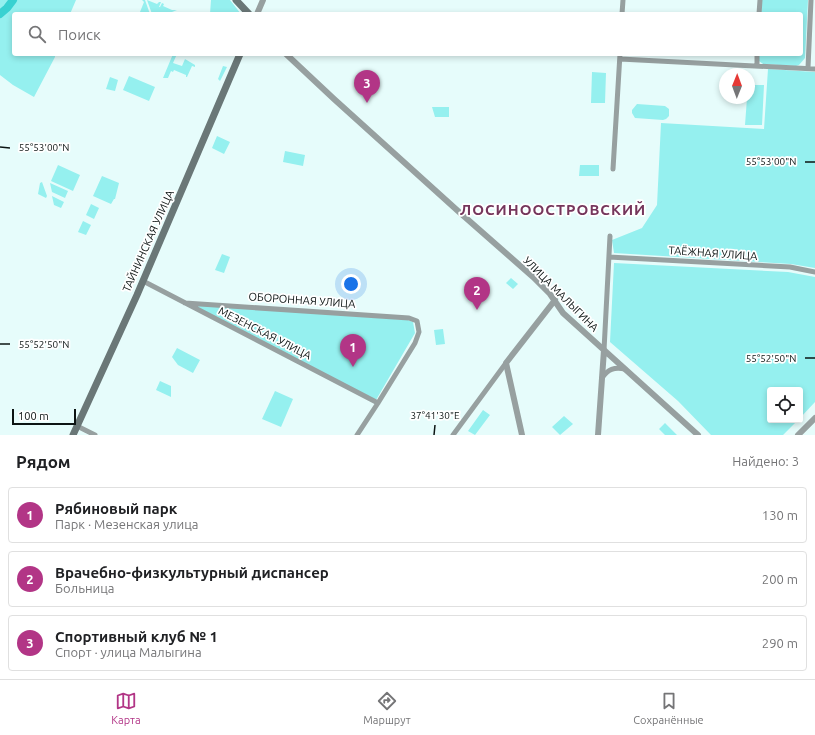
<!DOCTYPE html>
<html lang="ru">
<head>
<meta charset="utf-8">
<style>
	:root { --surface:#fff; --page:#f2f2f2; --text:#202124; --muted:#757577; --line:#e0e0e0; --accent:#b23586 }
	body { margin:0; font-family:Ubuntu,sans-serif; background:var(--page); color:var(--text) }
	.controls { position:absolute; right:12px; bottom:12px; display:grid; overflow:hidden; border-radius:4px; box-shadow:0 2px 6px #0003 }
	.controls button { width:36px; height:36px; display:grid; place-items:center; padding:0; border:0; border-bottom:1px solid var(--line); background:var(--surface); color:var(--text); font:20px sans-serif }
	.compass { position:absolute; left:719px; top:68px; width:36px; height:36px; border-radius:50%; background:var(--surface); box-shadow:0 2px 6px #0003; rotate:1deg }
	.scale { position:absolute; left:12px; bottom:10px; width:64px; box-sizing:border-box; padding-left:4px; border:2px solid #0c1413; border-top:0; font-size:11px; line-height:14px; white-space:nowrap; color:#0c1413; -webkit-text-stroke:3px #fff; paint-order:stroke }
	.you { position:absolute; left:351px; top:284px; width:14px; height:14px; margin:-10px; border:3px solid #fff; border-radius:50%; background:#1a73e8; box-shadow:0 0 0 6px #1a73e833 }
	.badge { display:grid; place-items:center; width:26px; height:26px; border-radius:50%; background:var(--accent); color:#fff; font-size:13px; font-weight:700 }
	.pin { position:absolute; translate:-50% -33px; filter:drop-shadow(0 1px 2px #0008) }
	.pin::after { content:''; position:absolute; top:21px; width:14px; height:12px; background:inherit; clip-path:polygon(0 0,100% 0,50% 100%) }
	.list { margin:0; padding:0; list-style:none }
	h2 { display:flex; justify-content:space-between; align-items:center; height:52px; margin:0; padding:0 16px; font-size:17px }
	h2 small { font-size:13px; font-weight:400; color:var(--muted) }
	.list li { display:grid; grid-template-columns:26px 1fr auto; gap:12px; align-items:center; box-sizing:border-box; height:56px; margin:0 8px 8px; padding:0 8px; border:1px solid var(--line); border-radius:4px }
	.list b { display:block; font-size:15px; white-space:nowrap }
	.list p { margin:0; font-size:13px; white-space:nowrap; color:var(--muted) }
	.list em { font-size:13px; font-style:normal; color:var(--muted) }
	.icon { flex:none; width:22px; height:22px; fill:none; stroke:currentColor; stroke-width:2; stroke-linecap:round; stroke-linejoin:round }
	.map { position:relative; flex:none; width:815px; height:435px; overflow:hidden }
	.search { position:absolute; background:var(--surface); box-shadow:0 2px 6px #0003; left:12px; right:12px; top:12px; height:44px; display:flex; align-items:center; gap:10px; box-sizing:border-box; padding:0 14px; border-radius:4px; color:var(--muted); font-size:15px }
	.sheet { height:244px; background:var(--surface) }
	nav { display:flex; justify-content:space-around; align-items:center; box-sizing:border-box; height:56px; border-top:1px solid var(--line); background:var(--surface); font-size:11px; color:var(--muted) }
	nav a { display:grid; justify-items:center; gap:2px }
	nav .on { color:var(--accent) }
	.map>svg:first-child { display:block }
</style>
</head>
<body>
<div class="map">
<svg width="815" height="435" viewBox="0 0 815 435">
	<rect width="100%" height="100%" fill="#e6fcfb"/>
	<path fill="#95f0ef" d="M0 0H76L70 14H14V54H55V57L34 97 13 85 0 75Z
		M142 0H145L150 14H144L140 12 144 2Z
		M147 0 157 4 159 2H161L159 7H160L162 3 164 4 163 6 172 10H177L167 14H152Z
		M211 0H230L241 14H210Z
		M762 0H808L805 58 799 65 796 66 763 64 759 61V54H801V14H761Z
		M173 54H177L173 63 182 66 185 59 195 65V67L192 66 187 77H186V75L174 70 173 72 171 71 168 78H163Z
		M223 66 227 67 220 81 218 79Z
		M768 69 815 72V268L791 264 614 253 612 240 642 228 657 205 661 123 764 129Z
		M592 72 606 73 605 103H591Z
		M129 76 155 87 149 101 123 90Z
		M110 77 118 80 115 91 106 89Z
		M749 85H764L762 125H745L747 98H749Z
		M637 104 665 106 669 109V116L666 119 663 120 635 118 632 113V110Z
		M432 107H449V117H435Z
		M217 136 230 142 224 154 212 148Z
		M285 151 305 155 303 166 283 162Z
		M58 165 80 175 73 191 51 181Z
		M580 165H599V176H579Z
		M102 176 119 183 115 199H114L111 204 93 196Z
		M42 182 47 196 46 198 38 194 40 183Z
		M50 183 68 191 65 198 52 192Z
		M52 196 64 202 61 208 54 205Z
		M91 204 99 208 94 219 86 215Z
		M83 221 91 225 86 235 78 232Z
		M222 254 230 257 224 273 215 270Z
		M614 263 788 272 815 277V402L800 418V390H770V420H798L783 435H711L678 401 610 342Z
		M511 278 518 284 513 289 506 283Z
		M191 305 408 320 413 322 415 333 376 400Z
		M443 329 445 344 436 345 434 330Z
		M177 348 200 360 193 373 178 365 172 357Z
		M160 381 171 386V397L156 390Z
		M275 391 293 399 281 427 262 419Z
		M483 410 490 415 475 435 468 431Z
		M564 416 573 424 560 435 552 427Z
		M665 423 677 435H665L659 429Z"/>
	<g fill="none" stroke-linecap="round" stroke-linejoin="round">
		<path stroke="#39d1d1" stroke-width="8" d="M0 14 7 8 13 0"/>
		<path stroke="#97a0a0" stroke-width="5" d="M622 14 623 0
			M759 14 760 0
			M620 59 815 69
			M757 66V54
			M808 68 811 0
			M613 169 620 54
			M609 257 790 267 815 272
			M143 281 378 403
			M185 303 409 318 417 321 419 332 415 343 378 403 357 435
			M604 350 610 236
			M602 378C608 369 614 367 625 369
			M77 426 95 435
			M453 435 506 363"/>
		<path stroke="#97a0a0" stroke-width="6" d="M257 14 263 0
			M286 54 334 99 458 211 533 277 550 294 563 313 698 435
			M522 435 506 363 555 300
			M598 435 604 350
			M798 435 815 418"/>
		<path stroke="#6a7777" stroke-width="7" d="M236 0 249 14
			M73 435 137 295 240 54"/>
	</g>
	<path fill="none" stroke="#0c1413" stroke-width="1.5" d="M0 147 10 148M805 162H815M0 344H10M805 358H815M434 435 435 425"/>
	<g text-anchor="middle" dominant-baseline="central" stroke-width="3.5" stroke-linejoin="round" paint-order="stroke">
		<g font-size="11" fill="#0c1413" stroke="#fff">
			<text transform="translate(148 241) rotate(-66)">ТАЙНИНСКАЯ УЛИЦА</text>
			<text transform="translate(713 253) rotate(4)">ТАЁЖНАЯ УЛИЦА</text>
			<text transform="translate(561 294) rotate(45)">УЛИЦА МАЛЫГИНА</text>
			<text transform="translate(302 300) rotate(4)">ОБОРОННАЯ УЛИЦА</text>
			<text transform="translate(265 333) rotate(27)">МЕЗЕНСКАЯ УЛИЦА</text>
		</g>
		<g font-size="15" font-weight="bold" letter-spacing="1" fill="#75365c" stroke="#fff">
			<text x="553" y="209">ЛОСИНООСТРОВСКИЙ</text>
		</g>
	</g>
	<g font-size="10" text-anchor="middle" fill="#0c1413" stroke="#fff" stroke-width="3.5" stroke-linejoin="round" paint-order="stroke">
		<text x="44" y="151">55°53'00"N</text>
		<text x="771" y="165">55°53'00"N</text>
		<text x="44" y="348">55°52'50"N</text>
		<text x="771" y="362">55°52'50"N</text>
		<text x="435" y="419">37°41'30"E</text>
	</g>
</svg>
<div class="controls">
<button><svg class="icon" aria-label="locate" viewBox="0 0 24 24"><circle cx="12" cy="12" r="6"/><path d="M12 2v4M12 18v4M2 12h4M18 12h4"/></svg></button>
</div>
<svg class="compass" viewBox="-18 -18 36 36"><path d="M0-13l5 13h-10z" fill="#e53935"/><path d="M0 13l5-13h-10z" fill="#757577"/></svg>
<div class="scale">100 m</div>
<div class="you"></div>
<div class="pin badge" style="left:353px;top:367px">1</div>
<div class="pin badge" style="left:477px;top:310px">2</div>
<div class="pin badge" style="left:367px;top:103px">3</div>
<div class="search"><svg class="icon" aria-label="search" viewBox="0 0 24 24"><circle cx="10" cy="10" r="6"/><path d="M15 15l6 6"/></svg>Поиск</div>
</div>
<section class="sheet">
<h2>Рядом<small>Найдено: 3</small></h2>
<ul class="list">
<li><span class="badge">1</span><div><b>Рябиновый парк</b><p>Парк · Мезенская улица</p></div><em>130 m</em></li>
<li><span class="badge">2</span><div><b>Врачебно-физкультурный диспансер</b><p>Больница</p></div><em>200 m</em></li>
<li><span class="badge">3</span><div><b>Спортивный клуб № 1</b><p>Спорт · улица Малыгина</p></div><em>290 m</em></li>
</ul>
</section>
<nav>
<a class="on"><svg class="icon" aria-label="map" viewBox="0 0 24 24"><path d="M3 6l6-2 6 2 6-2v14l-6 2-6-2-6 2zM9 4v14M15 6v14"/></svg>Карта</a>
<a><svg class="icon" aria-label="directions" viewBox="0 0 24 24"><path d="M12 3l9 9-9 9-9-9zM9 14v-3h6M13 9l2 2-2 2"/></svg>Маршрут</a>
<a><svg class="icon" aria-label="saved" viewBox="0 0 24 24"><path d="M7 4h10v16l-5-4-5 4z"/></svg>Сохранённые</a>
</nav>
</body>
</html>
